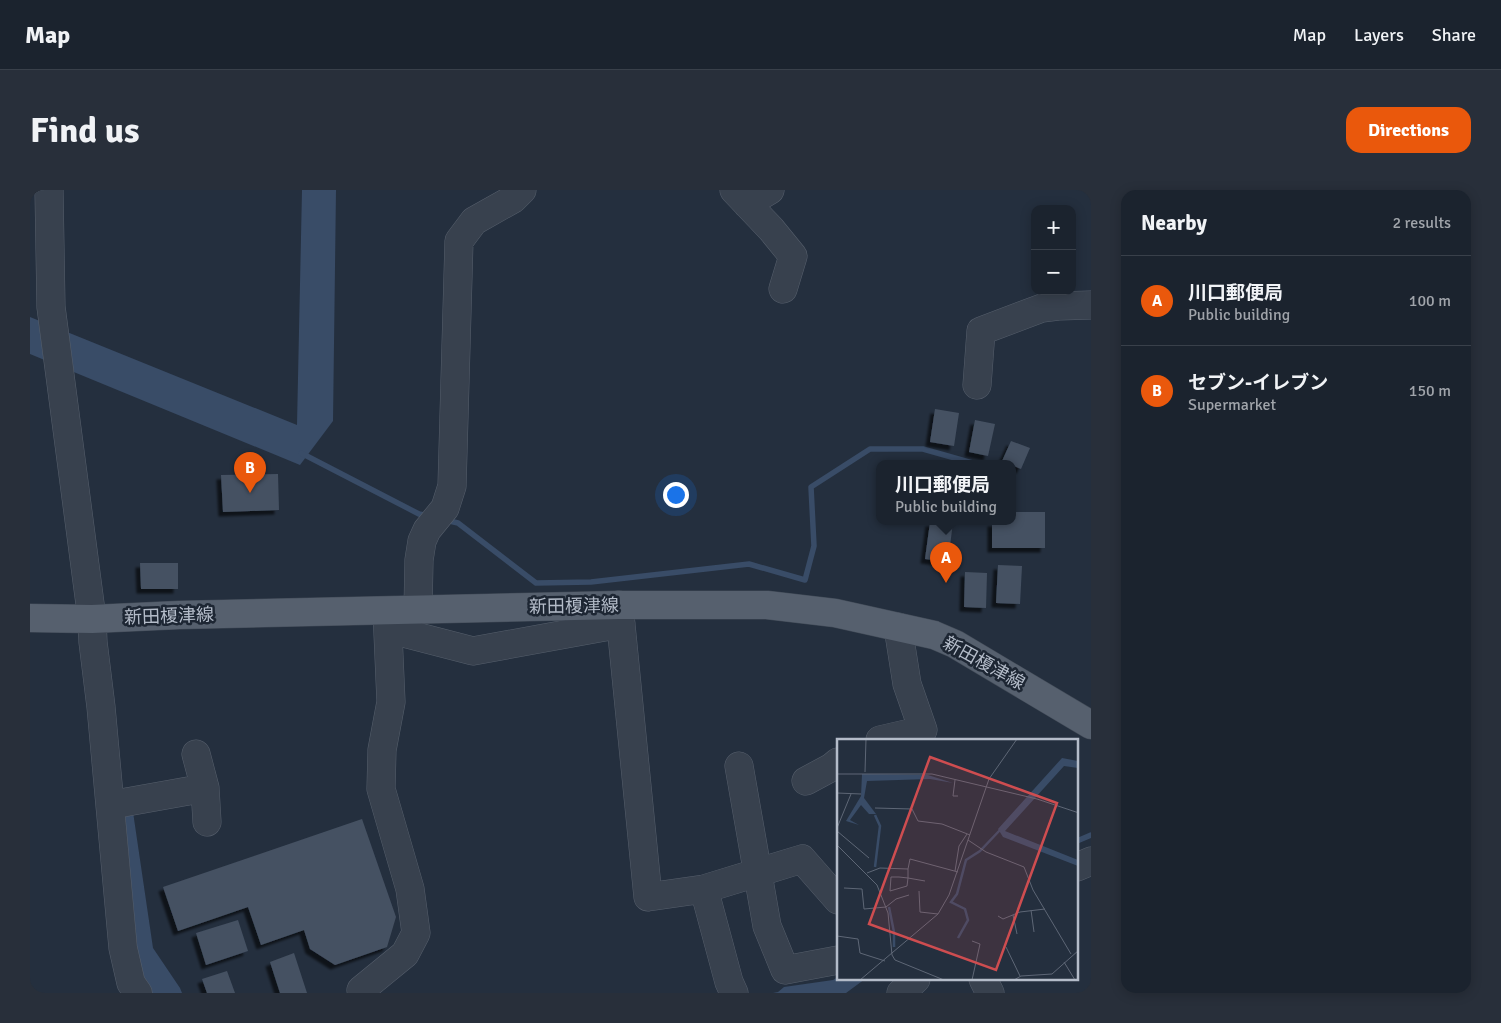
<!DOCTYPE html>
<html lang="en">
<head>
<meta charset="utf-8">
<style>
	:root { --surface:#1b232e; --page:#282f3a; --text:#f1f3f6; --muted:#a0a4aa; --line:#39404a; --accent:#ea580c }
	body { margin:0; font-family:Signika,"Noto Sans JP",sans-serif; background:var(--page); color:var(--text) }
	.controls { position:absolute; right:15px; top:15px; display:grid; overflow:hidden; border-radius:10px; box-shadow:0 2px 12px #0003 }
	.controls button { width:45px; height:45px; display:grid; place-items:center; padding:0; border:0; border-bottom:1px solid var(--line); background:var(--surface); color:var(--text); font:25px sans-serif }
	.you { position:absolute; left:645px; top:304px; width:18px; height:18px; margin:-12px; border:4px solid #fff; border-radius:50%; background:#1a73e8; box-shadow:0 0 0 8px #1a73e833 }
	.badge { display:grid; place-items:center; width:32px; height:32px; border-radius:50%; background:var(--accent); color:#fff; font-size:16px; font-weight:700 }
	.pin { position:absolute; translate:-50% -41px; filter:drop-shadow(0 1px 2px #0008) }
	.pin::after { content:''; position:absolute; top:26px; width:18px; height:15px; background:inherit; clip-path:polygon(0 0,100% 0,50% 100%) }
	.popup { position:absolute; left:846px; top:270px; width:140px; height:65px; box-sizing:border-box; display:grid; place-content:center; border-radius:10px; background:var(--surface); filter:drop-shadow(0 1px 4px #0005); font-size:16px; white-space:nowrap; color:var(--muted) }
	.popup b { font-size:19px; color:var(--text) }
	.popup::after { content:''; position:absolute; left:50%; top:100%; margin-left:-10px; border:10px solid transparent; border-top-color:var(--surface) }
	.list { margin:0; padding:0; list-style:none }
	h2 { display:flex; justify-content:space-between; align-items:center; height:65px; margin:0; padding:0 20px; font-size:21px }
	h2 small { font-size:16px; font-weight:400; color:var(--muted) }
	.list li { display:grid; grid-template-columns:32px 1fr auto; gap:15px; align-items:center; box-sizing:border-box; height:90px; padding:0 20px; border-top:1px solid var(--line) }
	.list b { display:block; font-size:19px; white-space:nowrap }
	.list p { margin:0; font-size:16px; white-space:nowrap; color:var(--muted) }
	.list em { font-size:16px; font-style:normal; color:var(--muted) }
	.map { position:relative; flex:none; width:1061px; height:803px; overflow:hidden; border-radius:15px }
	header { display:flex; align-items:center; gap:30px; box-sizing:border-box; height:70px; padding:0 25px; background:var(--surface); border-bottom:1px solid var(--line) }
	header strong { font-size:24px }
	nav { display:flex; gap:28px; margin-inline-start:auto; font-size:18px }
	.intro { display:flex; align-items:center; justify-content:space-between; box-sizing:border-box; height:120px; padding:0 30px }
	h1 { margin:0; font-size:35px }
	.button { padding:12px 22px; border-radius:15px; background:var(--accent); color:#fff; font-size:18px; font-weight:700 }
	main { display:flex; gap:30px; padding:0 30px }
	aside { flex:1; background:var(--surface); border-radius:15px; box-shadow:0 2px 12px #0003 }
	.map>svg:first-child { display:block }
</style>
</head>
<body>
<header>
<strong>Map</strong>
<nav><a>Map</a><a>Layers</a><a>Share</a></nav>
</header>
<div class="intro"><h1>Find us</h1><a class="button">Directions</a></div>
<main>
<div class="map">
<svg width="1061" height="803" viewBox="0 0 1061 803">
	<defs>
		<filter id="shadow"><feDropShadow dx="-4.5" dy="4.5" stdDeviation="1" flood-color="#0009"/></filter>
	</defs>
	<rect width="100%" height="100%" fill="#242f3e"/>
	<path fill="#394c67" d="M272 0H306L303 231 270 275 0 164V127L267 235Z
		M103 622 123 758 150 798 152 803H120L106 779 88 631Z
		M808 787V789H835L816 803H743L748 802 754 797 803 790Z"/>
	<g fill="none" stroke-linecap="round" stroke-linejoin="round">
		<path stroke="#394c67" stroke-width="5.5" d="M271 263 389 324 399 326
			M415 330 428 333 506 393 561 392 719 374 775 390 784 356 781 297 840 259H893L946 274
			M1047 651 1061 645"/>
	</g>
	<path fill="#455162" filter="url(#shadow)" d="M905 219 929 223 924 256 900 252Z
		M945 230 965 234 958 266 939 262Z
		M981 251 1000 258 991 279 972 271Z
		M248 284 249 320 193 322 191 285Z
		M982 322H1015V358H962V332H982Z
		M900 332H923L918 372 895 369Z
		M110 373H148V399H111Z
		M968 375 992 376 990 414 966 413Z
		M935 382 957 383 956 418 934 417Z
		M332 629 366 727 357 757 305 775 280 759 274 740 231 755 218 717 148 741 133 697Z
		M208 730 218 761 176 775 166 743Z
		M264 763 277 803H250L240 772Z
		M197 781 205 803H177L172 789Z"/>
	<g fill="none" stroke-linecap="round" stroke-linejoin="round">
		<g stroke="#565f6c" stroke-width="29">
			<path id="minor" d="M19 0 21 117 62 429 63 452 71 517 93 758 101 793 108 803
				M704 0 741 39 763 66 753 99
				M717 14 740 0
				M947 195 951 141 1012 118 1028 116 1061 115
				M589 415 618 707 674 699 699 792 704 803
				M388 420 389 370 392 351 397 340 415 318 422 296 429 51 444 31 483 9 492 0
				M358 439 443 461 591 434
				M850 550 893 540 877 494 868 437
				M709 576 737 736 755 780 808 770
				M776 591 802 577 808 572
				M175 598 177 632
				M80 615 175 598 166 564
				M1047 677 1061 671
				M674 699 772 669 808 710
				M953 789 960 803
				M332 803 331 800 375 764 386 743 380 699 351 599 352 560 361 512 357 421
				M871 803 886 789"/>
		</g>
		<g stroke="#414a57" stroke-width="29">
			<path id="major" d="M0 428 62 429 149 425 589 415H737L805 423 904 445 925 454 1061 535"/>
		</g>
		<use href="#minor" stroke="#38414e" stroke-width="28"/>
		<use href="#major" stroke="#56606e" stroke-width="28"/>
	</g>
	<g text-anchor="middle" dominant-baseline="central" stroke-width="5" stroke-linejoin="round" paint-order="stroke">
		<g font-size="18" fill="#b4bcc9" stroke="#1d2633">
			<text transform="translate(544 416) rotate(-1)">新田榎津線</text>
			<text transform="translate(139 426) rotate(-2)">新田榎津線</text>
			<text transform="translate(954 473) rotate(29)">新田榎津線</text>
		</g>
	</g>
	<g transform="translate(807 549)">
		<rect width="241" height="241" fill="#242f3e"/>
		<path d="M225 19 241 22V29L227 27 168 92 241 121V127L166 98 161 90ZM25 35 91 36 116 44 93 40 30 42 27 59 39 75H32L24 66 13 81 22 86 9 82 24 57Z" fill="#394c67"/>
		<path fill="none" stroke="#394c67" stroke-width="2.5" d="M38 76 43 87 38 128M52 168 57 193V208M121 199 131 181 128 170 114 163 120 155 129 121 143 112 163 91"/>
		<path fill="none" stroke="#5e6776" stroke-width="1" d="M28 33 29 0M0 35H95L200 60 242 74M118 41 116 57H121M0 54 24 55M38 69 75 70 81 82 105 85 133 96M0 89 14 55M0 92 32 119M131 101 149 113 187 128 196 151 234 215M0 106 40 146 51 174 55 216 58 221 107 241M71 130V139L70 147 53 152 54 138H62L71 139 88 142M118 132 122 107 130 95M30 134 43 129 71 130 73 120 121 133M7 149 25 150 27 170 49 168 59 160 72 156M82 152 83 173 101 175M194 171 197 193M176 176 180 195M161 177 166 180 183 173 208 170M0 197 21 200 23 214 48 222M135 202 143 205 135 241M169 208 183 237M227 223 238 241M23 241 101 175 112 156 152 40 180 0M177 241 184 237 215 235 242 211"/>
		<path fill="#ce4d50" fill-opacity="0.15" stroke="#ce4d50" stroke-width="2.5" d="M93 18 220 64 159 231 32 185Z"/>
		<rect width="241" height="241" fill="none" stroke="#b4bcc9" stroke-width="2.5"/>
	</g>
</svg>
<div class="controls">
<button>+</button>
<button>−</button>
</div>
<div class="you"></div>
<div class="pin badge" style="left:916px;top:393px">A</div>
<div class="popup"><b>川口郵便局</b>Public building</div>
<div class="pin badge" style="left:220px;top:303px">B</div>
</div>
<aside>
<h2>Nearby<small>2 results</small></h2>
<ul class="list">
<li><span class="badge">A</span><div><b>川口郵便局</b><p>Public building</p></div><em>100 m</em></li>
<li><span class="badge">B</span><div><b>セブン-イレブン</b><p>Supermarket</p></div><em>150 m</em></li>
</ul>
</aside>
</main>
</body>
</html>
